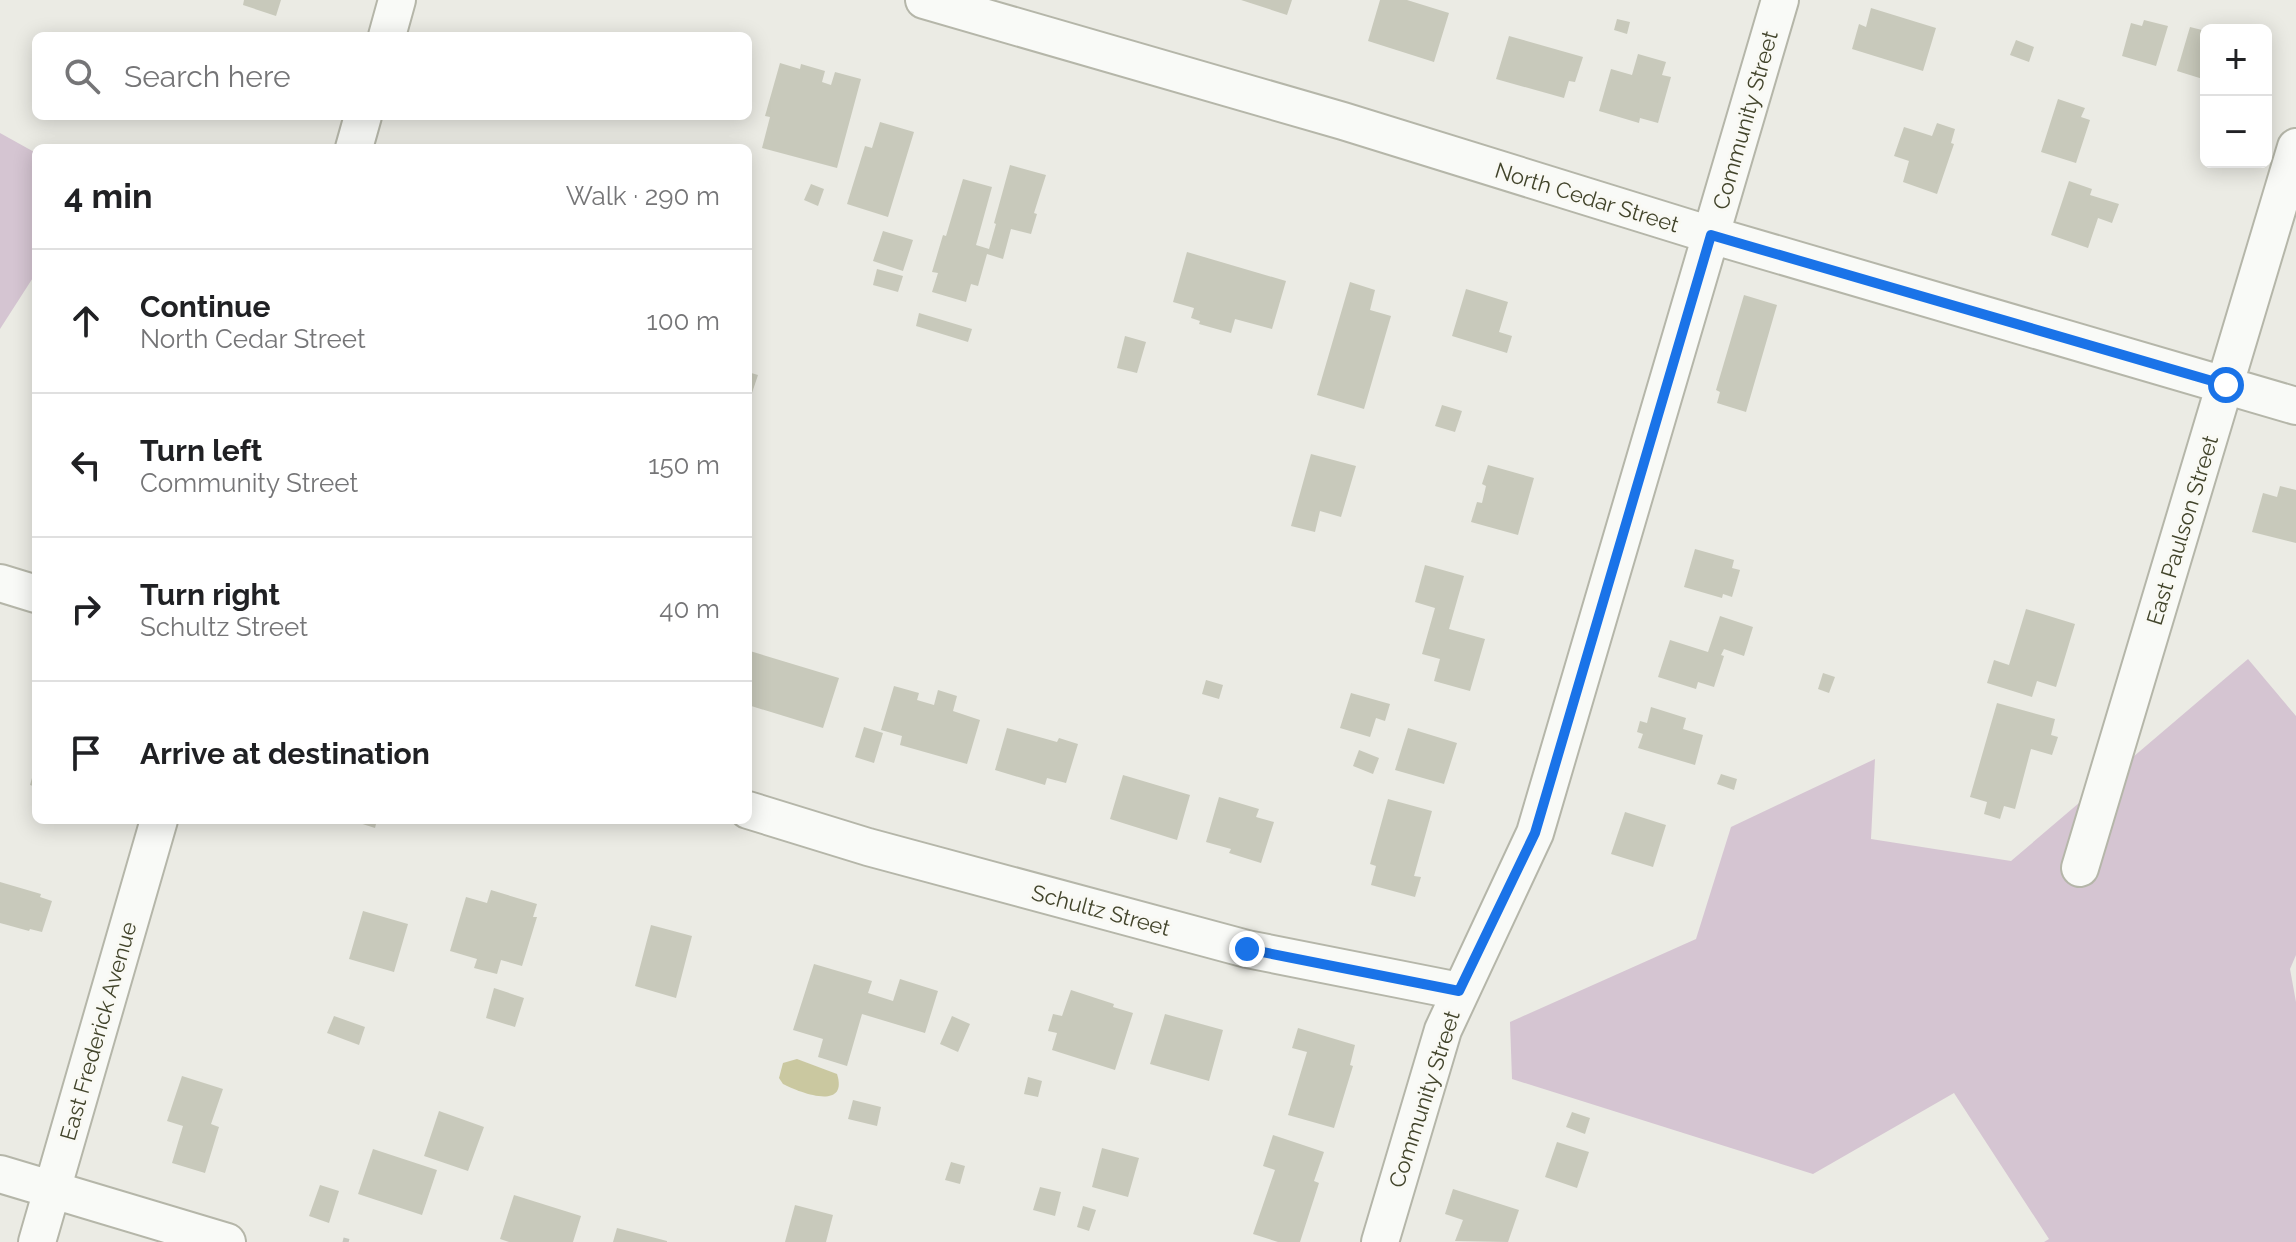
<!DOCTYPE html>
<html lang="en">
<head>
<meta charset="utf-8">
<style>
	:root { --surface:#fff; --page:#f2f2f2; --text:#202124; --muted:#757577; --line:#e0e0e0 }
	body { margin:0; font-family:Raleway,sans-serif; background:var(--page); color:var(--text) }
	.controls { position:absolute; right:24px; top:24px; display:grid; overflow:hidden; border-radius:12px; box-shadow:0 4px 20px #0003 }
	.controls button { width:72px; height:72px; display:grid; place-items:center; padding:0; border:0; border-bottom:2px solid var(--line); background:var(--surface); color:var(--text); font:40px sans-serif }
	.stop { position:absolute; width:24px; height:24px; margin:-18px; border:6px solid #1a73e8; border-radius:50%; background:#fff }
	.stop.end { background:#1a73e8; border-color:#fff; box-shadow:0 2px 8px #0008 }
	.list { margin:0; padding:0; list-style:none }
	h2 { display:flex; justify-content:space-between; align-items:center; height:104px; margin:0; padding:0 32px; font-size:34px }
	h2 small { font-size:26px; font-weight:400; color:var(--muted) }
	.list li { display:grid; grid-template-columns:52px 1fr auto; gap:24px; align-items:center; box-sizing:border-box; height:144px; padding:0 32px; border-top:2px solid var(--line) }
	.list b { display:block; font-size:30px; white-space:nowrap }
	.list p { margin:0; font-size:26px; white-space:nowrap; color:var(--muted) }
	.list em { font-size:26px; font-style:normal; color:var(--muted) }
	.icon { flex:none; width:44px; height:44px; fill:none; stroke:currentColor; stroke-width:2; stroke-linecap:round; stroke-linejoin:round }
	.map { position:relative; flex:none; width:2296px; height:1242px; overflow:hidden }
	.search { position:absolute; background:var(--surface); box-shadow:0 4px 20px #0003; left:32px; top:32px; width:720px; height:88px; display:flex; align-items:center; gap:20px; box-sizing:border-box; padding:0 28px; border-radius:12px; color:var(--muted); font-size:30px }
	.panel { position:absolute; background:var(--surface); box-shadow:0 4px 20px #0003; left:32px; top:144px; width:720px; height:680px; border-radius:12px }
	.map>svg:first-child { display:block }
</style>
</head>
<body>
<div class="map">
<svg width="2296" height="1242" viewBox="0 0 2296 1242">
	<rect width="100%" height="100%" fill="#ebebe4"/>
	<path fill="#d5c5d2" d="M0 133 36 153V273L0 329Z
		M2248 659 2296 716V955L2290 969 2296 1002V1242H2044L2049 1239 1954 1093 1813 1174 1512 1079 1510 1022 1696 939 1731 827 1875 759 1871 839 2011 861Z"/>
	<path fill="#cac8a0" d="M797 1059 837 1074C849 1112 798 1092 783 1084L779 1078 783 1063Z"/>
	<path fill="#c8c9bb" d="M244 0H281L276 16 243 5Z
		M1241 0H1292L1287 15Z
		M1380 0H1407L1449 13 1434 62 1368 41Z
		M1871 8 1936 28 1923 71 1852 49 1859 24 1866 27Z
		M1617 19 1630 22 1627 34 1614 30Z
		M2144 20 2168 26 2156 66 2122 56 2131 23 2142 26Z
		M2190 27 2206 31V80L2177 71Z
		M1509 36 1583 57 1575 82 1569 81 1564 98 1496 79Z
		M2016 40 2034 47 2029 62 2010 55Z
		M1638 54 1666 62 1662 75 1671 77 1658 123 1640 118 1639 123 1599 111 1611 69 1632 75Z
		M780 63 800 69 801 64 825 71 822 82 831 85 835 72 861 79 837 168 762 148 770 117 765 116Z
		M2058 99 2085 108 2081 117 2090 120 2076 163 2041 152Z
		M880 122 914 132 888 217 847 204 865 146 872 148Z
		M1937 123 1955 129 1951 143 1954 144 1937 194 1903 182 1909 161 1894 156 1904 127 1932 136Z
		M1010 165 1046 175 1034 213 1037 214 1031 234 1011 229 1003 259 987 254 978 286 971 284 966 302 932 292 938 273 932 272 943 235 946 236 963 179 992 187 976 245 989 249 996 224 994 223Z
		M2069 181 2092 189 2090 195 2119 204 2112 223 2098 218 2088 248 2051 235Z
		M811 184 824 189 818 206 804 200Z
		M883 231 913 240 903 271 873 261Z
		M1187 252 1286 281 1272 329 1235 319 1231 333 1199 324 1200 321 1191 318 1194 308 1173 302Z
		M877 269 903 276 898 292 873 285Z
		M1350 282 1375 290 1370 310 1391 316 1364 409 1317 395Z
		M1466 289 1508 302 1499 332 1512 336 1507 353 1452 336Z
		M1744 295 1777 305 1746 412 1717 403 1720 392 1716 390Z
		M919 313 972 329 968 342 916 326Z
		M1125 336 1146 342 1137 373 1117 368Z
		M748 372 758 375 752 393 748 392Z
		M1442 405 1462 411 1455 432 1435 426Z
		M1311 454 1356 466 1341 517 1320 511 1315 532 1291 526Z
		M1488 465 1534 478 1518 535 1471 522 1477 502 1482 503 1486 486 1482 484Z
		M2280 486 2296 490V543L2252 532 2263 493 2277 497Z
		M1695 549 1734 560 1732 568 1740 570 1732 597 1723 594 1722 598 1684 587Z
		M1425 565 1464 576 1449 629 1485 639 1470 691 1434 681 1440 659 1422 654 1435 608 1415 602Z
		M2026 609 2075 624 2056 687 2037 681 2032 697 1987 683 1994 660 2009 665Z
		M1720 616 1753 627 1744 656 1724 649 1721 655 1724 656 1714 687 1698 682 1696 689 1658 677 1670 640 1708 652Z
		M750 651 839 678 823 728 748 705V657Z
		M1823 673 1835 677 1829 693 1818 689Z
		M1206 680 1223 685 1219 699 1202 694Z
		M894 686 919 693 917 700 934 705 938 690 957 696 953 711 980 720 967 764 900 745 902 736 881 730Z
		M1351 693 1390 704 1385 721 1376 718 1370 737 1340 728Z
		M1997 703 2055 719 2051 735 2058 737 2052 755 2031 749 2015 809 2004 806 2000 819 1984 814 1987 802 1970 797Z
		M1651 707 1686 718 1683 729 1703 735 1695 765 1638 748 1643 734 1637 732 1640 721 1647 723Z
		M864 727 883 733 874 763 855 757Z
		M1007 728 1057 742 1059 738 1078 744 1066 783 1047 778 1045 785 995 770Z
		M1408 728 1457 743 1444 784 1395 770Z
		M1359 750 1379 758 1373 774 1353 766Z
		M35 767H36V787L30 785Z
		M1721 774 1737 779 1734 790 1717 784Z
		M1123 775 1190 795 1177 840 1110 819Z
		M1219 797 1259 809 1256 817 1274 822 1261 863 1229 853 1231 849 1206 842Z
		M1388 799 1432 811 1414 876 1421 877 1415 897 1371 885 1376 866 1370 864Z
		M1625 812 1666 825 1653 867 1611 854Z
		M350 820H377L375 828Z
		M0 882 41 894 40 897 52 901 42 932 30 929 29 931 0 923Z
		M491 890 537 904 533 917H537L522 966 501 960 497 974 474 968 477 959 450 951 466 897 487 903Z
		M363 911 408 924 394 972 349 959Z
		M651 925 692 936 676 998 635 986Z
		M814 964 872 981 868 993 893 1001 900 979 938 991 925 1033 862 1014 847 1066 818 1057 823 1039 793 1030Z
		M494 988 524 998 515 1027 486 1018Z
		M1071 990 1114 1004 1113 1007 1133 1013 1115 1070 1052 1050 1057 1033 1048 1031 1053 1014 1062 1016Z
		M1165 1014 1223 1030 1209 1081 1150 1064Z
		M334 1016 365 1027 359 1045 327 1033Z
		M952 1016 970 1024 958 1052 940 1044Z
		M1298 1028 1355 1045 1350 1065 1353 1066 1334 1128 1288 1115 1307 1052 1292 1048Z
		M182 1076 223 1089 211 1124 219 1127 205 1173 172 1163 183 1126 167 1121Z
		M1028 1077 1042 1081 1038 1097 1024 1094Z
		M853 1100 881 1107 877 1126 848 1119Z
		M439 1111 484 1127 468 1171 424 1156Z
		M1572 1112 1590 1118 1585 1134 1566 1127Z
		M1273 1135 1324 1152 1314 1181 1319 1183 1300 1242H1278L1253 1234 1275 1170 1263 1166Z
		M1557 1142 1589 1152 1577 1188 1545 1177Z
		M1102 1148 1139 1158 1128 1197 1092 1187Z
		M373 1149 437 1170 422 1215 358 1194Z
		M951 1162 965 1166 960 1184 945 1180Z
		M320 1185 339 1191 329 1223 309 1216Z
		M1040 1187 1061 1192 1055 1216 1033 1210Z
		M1453 1189 1519 1210 1508 1242 1455 1241 1463 1220 1445 1214Z
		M514 1195 581 1216 573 1242H509L500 1239Z
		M795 1205 833 1215 826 1242H785Z
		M1083 1206 1096 1210 1089 1231 1077 1227Z
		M617 1228 667 1241V1242H613Z"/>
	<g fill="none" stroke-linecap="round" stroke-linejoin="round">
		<g stroke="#b5b6a9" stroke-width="40">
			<path id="street" d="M924 0 1343 121 1711 235 2296 406
				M387 36 397 0
				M354 148 363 116
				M0 583 36 594
				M748 810 868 847 1247 949 1459 991
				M2080 868 2296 147
				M0 1174 227 1242
				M37 1242 159 820
				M1380 1242 1443 1030 1535 833 1780 0"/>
		</g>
		<path stroke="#c6c7be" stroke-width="5" stroke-dasharray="6 6" stroke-linecap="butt" d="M343 1240 351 1242"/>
		<use href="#street" stroke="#f9faf7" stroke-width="36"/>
	</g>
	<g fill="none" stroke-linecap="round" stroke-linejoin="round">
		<path stroke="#1a73e8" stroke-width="10" d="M1247 949 1459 991 1535 833 1711 235 2226 385"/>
	</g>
	<g text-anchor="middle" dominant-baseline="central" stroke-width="6" stroke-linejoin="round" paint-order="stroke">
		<g font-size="22" fill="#42442b" stroke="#f9f9f4">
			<text transform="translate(1745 120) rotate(-74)">Community Street</text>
			<text transform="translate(1587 197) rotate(17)">North Cedar Street</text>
			<text transform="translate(2182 530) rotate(-73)">East Paulson Street</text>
			<text transform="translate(1101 910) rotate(15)">Schultz Street</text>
			<text transform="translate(98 1031) rotate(-74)">East Frederick Avenue</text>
			<text transform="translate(1424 1099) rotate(-72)">Community Street</text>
		</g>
	</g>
</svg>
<div class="controls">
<button>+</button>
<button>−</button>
</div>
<div class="stop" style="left:2226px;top:385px"></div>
<div class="stop end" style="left:1247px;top:949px"></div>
<div class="search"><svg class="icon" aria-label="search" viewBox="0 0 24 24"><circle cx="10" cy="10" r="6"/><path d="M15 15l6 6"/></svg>Search here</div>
<section class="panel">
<h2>4 min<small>Walk · 290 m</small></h2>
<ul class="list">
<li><svg class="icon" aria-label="ahead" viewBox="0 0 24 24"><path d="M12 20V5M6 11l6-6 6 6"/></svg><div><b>Continue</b><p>North Cedar Street</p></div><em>100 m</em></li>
<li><svg class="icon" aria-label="left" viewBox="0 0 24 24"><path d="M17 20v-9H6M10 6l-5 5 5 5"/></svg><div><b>Turn left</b><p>Community Street</p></div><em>150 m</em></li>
<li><svg class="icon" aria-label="right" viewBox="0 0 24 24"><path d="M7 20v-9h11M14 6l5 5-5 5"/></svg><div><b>Turn right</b><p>Schultz Street</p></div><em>40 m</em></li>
<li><svg class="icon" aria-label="arrive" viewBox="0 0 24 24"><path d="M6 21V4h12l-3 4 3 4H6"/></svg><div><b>Arrive at destination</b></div></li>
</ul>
</section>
</div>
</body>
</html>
